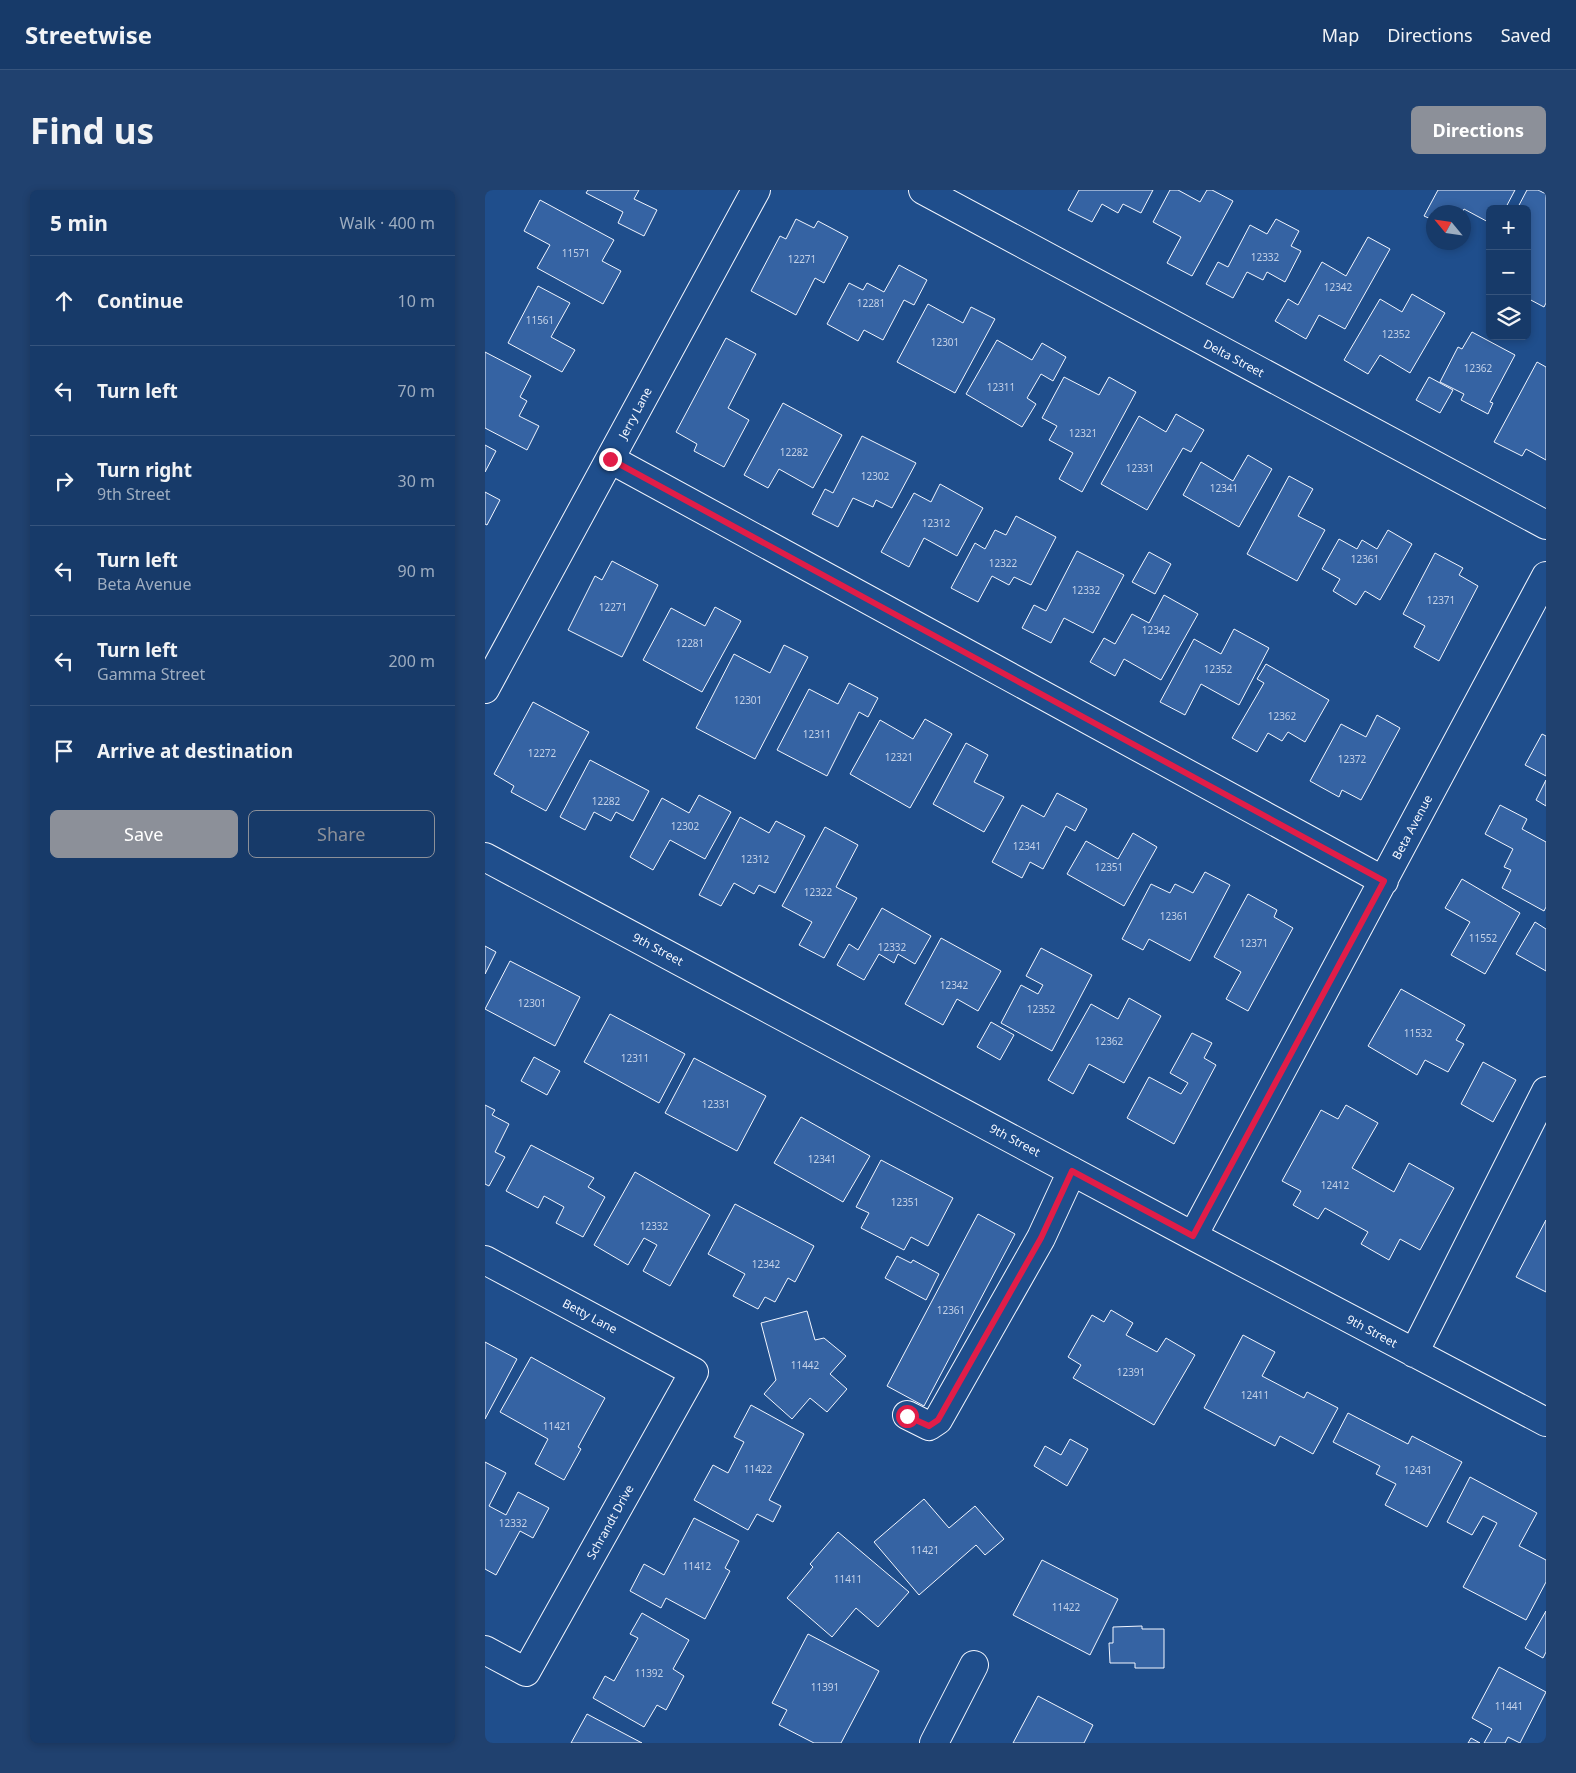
<!DOCTYPE html>
<html lang="en">
<head>
<meta charset="utf-8">
<style>
	:root { --surface:#173a69; --page:#20416f; --text:#f1f3f6; --muted:#9eadc0; --line:#36547d; --accent:#8c9099 }
	body { margin:0; font-family:"Noto Sans",sans-serif; background:var(--page); color:var(--text) }
	.controls { position:absolute; right:15px; top:15px; display:grid; overflow:hidden; border-radius:8px; box-shadow:0 2px 8px #0003 }
	.controls button { width:45px; height:45px; display:grid; place-items:center; padding:0; border:0; border-bottom:1px solid var(--line); background:var(--surface); color:var(--text); font:25px sans-serif }
	.compass { position:absolute; left:941px; top:15px; width:45px; height:45px; border-radius:50%; background:var(--surface); box-shadow:0 2px 8px #0003; rotate:299deg }
	.stop { position:absolute; width:15px; height:15px; margin:-11px; border:4px solid #e11d48; border-radius:50%; background:#fff }
	.stop.end { background:#e11d48; border-color:#fff; box-shadow:0 1px 5px #0008 }
	.list { margin:0; padding:0; list-style:none }
	h2 { display:flex; justify-content:space-between; align-items:center; height:65px; margin:0; padding:0 20px; font-size:21px }
	h2 small { font-size:16px; font-weight:400; color:var(--muted) }
	.list li { display:grid; grid-template-columns:32px 1fr auto; gap:15px; align-items:center; box-sizing:border-box; height:90px; padding:0 20px; border-top:1px solid var(--line) }
	.list b { display:block; font-size:19px; white-space:nowrap }
	.list p { margin:0; font-size:16px; white-space:nowrap; color:var(--muted) }
	.list em { font-size:16px; font-style:normal; color:var(--muted) }
	.actions { display:flex; gap:10px; padding:15px 20px }
	.actions a { flex:1; padding:11px 0; border:1px solid var(--accent); border-radius:8px; text-align:center; font-size:18px; color:var(--accent) }
	.actions .main { background:var(--accent); color:#fff }
	.icon { flex:none; width:28px; height:28px; fill:none; stroke:currentColor; stroke-width:2; stroke-linecap:round; stroke-linejoin:round }
	.map { position:relative; flex:none; width:1061px; height:1553px; overflow:hidden; border-radius:8px }
	header { display:flex; align-items:center; gap:30px; box-sizing:border-box; height:70px; padding:0 25px; background:var(--surface); border-bottom:1px solid var(--line) }
	header strong { font-size:24px }
	nav { display:flex; gap:28px; margin-inline-start:auto; font-size:18px }
	.intro { display:flex; align-items:center; justify-content:space-between; box-sizing:border-box; height:120px; padding:0 30px }
	h1 { margin:0; font-size:35px }
	.button { padding:12px 22px; border-radius:8px; background:var(--accent); color:#fff; font-size:18px; font-weight:700 }
	main { display:flex; gap:30px; padding:0 30px }
	aside { flex:1; background:var(--surface); border-radius:8px; box-shadow:0 2px 8px #0003 }
	.map>svg:first-child { display:block }
</style>
</head>
<body>
<header>
<strong>Streetwise</strong>
<nav><a>Map</a><a>Directions</a><a>Saved</a></nav>
</header>
<div class="intro"><h1>Find us</h1><a class="button">Directions</a></div>
<main>
<aside>
<h2>5 min<small>Walk · 400 m</small></h2>
<ul class="list">
<li><svg class="icon" aria-label="ahead" viewBox="0 0 24 24"><path d="M12 20V5M6 11l6-6 6 6"/></svg><div><b>Continue</b></div><em>10 m</em></li>
<li><svg class="icon" aria-label="left" viewBox="0 0 24 24"><path d="M17 20v-9H6M10 6l-5 5 5 5"/></svg><div><b>Turn left</b></div><em>70 m</em></li>
<li><svg class="icon" aria-label="right" viewBox="0 0 24 24"><path d="M7 20v-9h11M14 6l5 5-5 5"/></svg><div><b>Turn right</b><p>9th Street</p></div><em>30 m</em></li>
<li><svg class="icon" aria-label="left" viewBox="0 0 24 24"><path d="M17 20v-9H6M10 6l-5 5 5 5"/></svg><div><b>Turn left</b><p>Beta Avenue</p></div><em>90 m</em></li>
<li><svg class="icon" aria-label="left" viewBox="0 0 24 24"><path d="M17 20v-9H6M10 6l-5 5 5 5"/></svg><div><b>Turn left</b><p>Gamma Street</p></div><em>200 m</em></li>
<li><svg class="icon" aria-label="arrive" viewBox="0 0 24 24"><path d="M6 21V4h12l-3 4 3 4H6"/></svg><div><b>Arrive at destination</b></div></li>
</ul>
<div class="actions"><a class="main">Save</a><a>Share</a></div>
</aside>
<div class="map">
<svg width="1061" height="1553" viewBox="0 0 1061 1553">
	<rect width="100%" height="100%" fill="#1f4e8c"/>
	<path fill="#3563a3" stroke="#f2f6ff" d="M103 0H154L149 9 172 20 159 46 133 33 138 22 101 3Z
		M594 0H668L656 23 638 14 633 23 617 14 607 32 583 20Z
		M685 0H693L715 12 722 0H727L748 11 707 86 682 73 696 47 668 32Z
		M953 0H1030L1020 19H1005V33L979 19 977 22H948V30L939 26Z
		M1042 0H1053L1061 4V113L1059 117 1042 108V19H1032Z
		M55 10 129 50 117 71 136 81 118 114 52 78 65 55 39 41Z
		M311 29 329 38 333 31 363 47 339 93 330 88 311 125 266 101 295 46 301 49Z
		M791 29 814 41 806 56 816 61 800 92 782 82 778 90 762 82 748 108 721 94 733 72 743 77 765 35 782 44Z
		M883 47 905 59 860 139 834 125 821 149 790 131 803 109 813 115 837 72 861 86Z
		M414 75 442 90 429 115 419 110 398 150 379 140 373 151 342 134 364 93 378 100 382 93 399 102Z
		M53 96 85 113 66 147 90 160 77 182 23 153Z
		M927 104 960 123 925 183 895 165 883 184 859 170 895 109 917 122Z
		M443 114 478 133 486 117 510 129 470 203 412 172Z
		M987 142 1030 165 1005 212 1008 213 1003 224 976 210 979 204 955 192 973 157 977 159Z
		M241 148 271 164 243 218 264 230 239 277 209 261 212 254 191 242Z
		M512 150 547 170 557 153 581 167 568 191 556 184 542 208 551 214 537 237 481 204Z
		M0 162 46 186 35 207 42 211 34 226 54 236 42 260 0 238Z
		M1052 172 1061 177V270L1041 259 1037 266 1009 252Z
		M579 187 614 205 624 187 651 202 597 302 574 289 588 263 564 250 572 236 557 228Z
		M944 187 968 200 955 223 931 210Z
		M298 213 357 245 328 298 294 279 283 298 259 285Z
		M691 224 719 240 706 262 698 258 662 320 616 294 654 226 681 242Z
		M377 246 431 273 407 318 391 310 388 317 368 308 353 337 327 324 340 299 348 303Z
		M0 255 11 261 0 282Z
		M763 265 787 279 754 337 698 305 716 272 748 291Z
		M804 286 828 299 813 326 840 340 812 391 762 364Z
		M455 294 498 318 472 366 439 348 424 377 396 362 429 303 446 312Z
		M0 302 15 310 2 335 0 334Z
		M531 326 571 347 546 395 529 387 524 395 507 386 493 412 466 398 490 353 500 359 510 340 521 345Z
		M903 340 927 354 895 410 880 401 871 415 848 401 855 389 837 379 854 349 872 359 877 350 892 359Z
		M592 361 639 385 608 443 579 428 566 453 537 438 549 415 561 421Z
		M664 362 686 374 670 404 647 392Z
		M950 363 978 378 974 385 993 396 954 471 929 457 940 436 918 424Z
		M127 371 173 395 137 467 83 440 110 386 117 390Z
		M679 405 713 424 676 490 639 469 630 486 605 472 619 448 630 454 647 424 664 433Z
		M230 417 256 431 217 502 158 470 186 418 220 436Z
		M749 439 784 458 754 515 716 494 700 525 675 512 709 449 736 464Z
		M299 455 323 467 270 569 211 538 249 464 285 483Z
		M781 474 844 510 820 552 803 542 797 551 783 543 772 562 747 548 779 493 772 489Z
		M364 493 393 508 383 527 374 522 342 586 292 560 324 499 353 514Z
		M48 512 104 542 61 621 26 602 29 596 9 584Z
		M892 525 915 538 876 610 857 600 854 607 825 591 856 534 881 547Z
		M440 529 467 544 425 618 365 584 395 530 428 549Z
		M1057 544 1061 546V586L1040 575Z
		M481 553 503 565 489 592 519 607 499 642 448 614Z
		M105 570 164 601 148 631 131 622 126 631 109 622 100 640 75 627Z
		M1061 590V616L1051 610Z
		M572 603 602 619 590 641 581 636 558 679 545 672 537 688 507 672 537 615 559 627Z
		M214 605 246 622 220 669 185 650 168 680 145 667 177 608 204 623Z
		M1015 615 1042 629 1037 639 1061 652V717L1059 721 1017 698 1026 680 1019 677 1028 659 1000 644Z
		M255 627 284 643 291 631 320 646 290 703 274 695 269 704 249 693 236 716 214 705Z
		M340 637 373 655 351 697 372 708 339 768 314 755 327 732 297 716Z
		M648 643 672 657 639 716 582 684 601 651 633 669Z
		M720 682 745 695 705 771 664 749 658 760 637 749 666 694 685 703 690 694 708 703Z
		M977 689 1035 723 1000 784 966 765 985 732 960 718Z
		M763 704 792 720 789 727 808 738 763 821 741 809 756 782 729 767Z
		M397 718 446 746 430 774 413 764 409 773 394 764 379 790 352 775 364 754 373 760Z
		M1050 732 1061 739V781L1031 764Z
		M456 748 516 781 493 821 472 809 458 835 420 814Z
		M0 756 11 762 0 784Z
		M556 758 607 785 567 861 516 833 536 795 553 804 558 795 541 786Z
		M25 771 95 807 70 856 0 819Z
		M916 799 980 835 971 850 979 854 963 882 940 870 932 885 883 856Z
		M644 808 676 826 639 893 604 874 588 904 563 890 606 814 633 829Z
		M125 824 200 864 174 913 99 872Z
		M506 832 529 845 515 870 492 857Z
		M707 843 727 853 719 868 731 875 689 954 642 928 664 887 696 904 703 893 685 883Z
		M49 867 75 881 62 905 36 891Z
		M209 868 281 906 252 961 180 923Z
		M998 872 1031 890 1008 932 976 914Z
		M0 915 10 920 7 925 24 934 10 962 20 967 4 996 0 994Z
		M861 915 893 933 867 978 909 1002 924 973 969 998 935 1060 915 1049 904 1070 876 1054 883 1042 840 1018 833 1029 808 1015 816 1001 797 991 836 920 853 929Z
		M316 927 385 966 358 1012 289 973Z
		M46 955 109 988 103 997 120 1007 98 1047 71 1033 79 1017 59 1006 53 1018 21 1001Z
		M396 970 468 1008 443 1056 426 1047 419 1060 376 1038 384 1023 371 1017Z
		M150 982 225 1025 185 1096 158 1081 172 1055 159 1048 143 1075 109 1055Z
		M250 1014 329 1056 310 1092 303 1088 290 1112 280 1107 273 1119 248 1106 260 1084 223 1064Z
		M493 1024 530 1044 439 1216 402 1196Z
		M1061 1030V1102L1031 1087Z
		M412 1066 426 1073 428 1070 454 1084 441 1110 400 1088Z
		M626 1120 648 1133 641 1145 672 1162 681 1148 710 1165 669 1235 588 1188 596 1175 583 1167 607 1125 619 1132Z
		M322 1121 330 1150 339 1148 361 1166 345 1184 362 1199 342 1222 325 1208 307 1229 279 1204 291 1190 276 1133Z
		M758 1145 790 1162 777 1186 819 1208 822 1202 853 1218 828 1264 795 1246 790 1256 719 1218Z
		M0 1152 32 1169 0 1229Z
		M46 1167 120 1208 93 1257 96 1259 79 1290 50 1274 63 1249 15 1222Z
		M266 1215 319 1244 284 1310 296 1316 288 1332 272 1324 263 1340 209 1310 228 1275 243 1283 259 1252 249 1247Z
		M863 1223 923 1254 927 1246 977 1272 942 1337 900 1315 911 1294 891 1284 895 1276 848 1252Z
		M585 1249 603 1259 582 1296 549 1276 560 1256 576 1265Z
		M0 1272 21 1283 4 1316 21 1325 33 1302 64 1318 48 1348 35 1341 11 1385 0 1379Z
		M985 1287 1052 1323 1034 1356 1061 1370V1392L1041 1430 978 1397 1012 1333 998 1326 987 1345 962 1332Z
		M439 1309 464 1338 490 1316 519 1349 500 1365 491 1355 434 1405 389 1352Z
		M209 1328 254 1351 240 1378 245 1381 220 1429 181 1408 176 1418 145 1401 159 1374 179 1385Z
		M353 1342 424 1402 393 1437 371 1418 347 1447 302 1408 328 1377 325 1374Z
		M557 1370 633 1409 605 1465 528 1425Z
		M1061 1421V1462L1058 1468 1040 1458Z
		M157 1423 204 1450 188 1479 199 1486 181 1520 172 1515 159 1537 108 1508 120 1486 129 1491 153 1448 145 1444Z
		M657 1436V1439H679V1478H650V1473H625L624 1453H628V1437Z
		M323 1444 394 1481 356 1553H329L294 1535 302 1520 287 1513Z
		M1014 1477 1061 1502 1035 1553 1023 1547 1020 1553H999L1007 1539 987 1528Z
		M553 1506 608 1535 599 1553H528Z
		M102 1524 157 1553H86Z
		M986 1548 995 1553H983Z"/>
	<g fill="none" stroke-linecap="round" stroke-linejoin="round">
		<g stroke="#f2f6ff" stroke-width="30">
			<path id="minor" d="M438 0 1061 335
				M125 269 899 691
				M0 499 271 0
				M0 667 708 1046 1061 1232
				M708 1046 1061 386
				M0 1070 209 1182 41 1482 0 1460
				M929 1163 1061 901
				M422 1225 444 1236 453 1230 556 1048 587 981
				M449 1553 489 1475"/>
		</g>
		<use href="#minor" stroke="#1f4e8c" stroke-width="28"/>
	</g>
	<g fill="none" stroke-linecap="round" stroke-linejoin="round">
		<path stroke="#e11d48" stroke-width="6" d="M125 269 899 691 708 1046 587 981 556 1048 453 1230 444 1236 422 1226"/>
	</g>
	<g text-anchor="middle" dominant-baseline="central" stroke-width="4" stroke-linejoin="round" paint-order="stroke">
		<g font-size="10" fill="#c3d1e8">
			<text x="91" y="63">11571</text>
			<text x="780" y="67">12332</text>
			<text x="317" y="69">12271</text>
			<text x="853" y="97">12342</text>
			<text x="386" y="113">12281</text>
			<text x="55" y="130">11561</text>
			<text x="911" y="144">12352</text>
			<text x="460" y="152">12301</text>
			<text x="993" y="178">12362</text>
			<text x="516" y="197">12311</text>
			<text x="598" y="243">12321</text>
			<text x="309" y="262">12282</text>
			<text x="655" y="278">12331</text>
			<text x="390" y="286">12302</text>
			<text x="739" y="298">12341</text>
			<text x="451" y="333">12312</text>
			<text x="880" y="369">12361</text>
			<text x="518" y="373">12322</text>
			<text x="601" y="400">12332</text>
			<text x="956" y="410">12371</text>
			<text x="128" y="417">12271</text>
			<text x="671" y="440">12342</text>
			<text x="205" y="453">12281</text>
			<text x="733" y="479">12352</text>
			<text x="263" y="510">12301</text>
			<text x="797" y="526">12362</text>
			<text x="332" y="544">12311</text>
			<text x="57" y="563">12272</text>
			<text x="414" y="567">12321</text>
			<text x="867" y="569">12372</text>
			<text x="121" y="611">12282</text>
			<text x="200" y="636">12302</text>
			<text x="542" y="656">12341</text>
			<text x="270" y="669">12312</text>
			<text x="624" y="677">12351</text>
			<text x="333" y="702">12322</text>
			<text x="689" y="726">12361</text>
			<text x="998" y="748">11552</text>
			<text x="769" y="753">12371</text>
			<text x="407" y="757">12332</text>
			<text x="469" y="795">12342</text>
			<text x="47" y="813">12301</text>
			<text x="556" y="819">12352</text>
			<text x="933" y="843">11532</text>
			<text x="624" y="851">12362</text>
			<text x="150" y="868">12311</text>
			<text x="231" y="914">12331</text>
			<text x="337" y="969">12341</text>
			<text x="850" y="995">12412</text>
			<text x="420" y="1012">12351</text>
			<text x="169" y="1036">12332</text>
			<text x="281" y="1074">12342</text>
			<text x="466" y="1120">12361</text>
			<text x="320" y="1175">11442</text>
			<text x="646" y="1182">12391</text>
			<text x="770" y="1205">12411</text>
			<text x="72" y="1236">11421</text>
			<text x="273" y="1279">11422</text>
			<text x="933" y="1280">12431</text>
			<text x="28" y="1333">12332</text>
			<text x="440" y="1360">11421</text>
			<text x="212" y="1376">11412</text>
			<text x="363" y="1389">11411</text>
			<text x="581" y="1417">11422</text>
			<text x="164" y="1483">11392</text>
			<text x="340" y="1497">11391</text>
			<text x="1024" y="1516">11441</text>
		</g>
		<g font-size="12" fill="#f2f6ff" stroke="#1f4e8c">
			<text transform="translate(749 168) rotate(28)">Delta Street</text>
			<text transform="translate(150 223) rotate(-62)">Jerry Lane</text>
			<text transform="translate(927 637) rotate(-62)">Beta Avenue</text>
			<text transform="translate(173 759) rotate(28)">9th Street</text>
			<text transform="translate(530 950) rotate(28)">9th Street</text>
			<text transform="translate(105 1126) rotate(28)">Betty Lane</text>
			<text transform="translate(887 1141) rotate(28)">9th Street</text>
			<text transform="translate(125 1332) rotate(-61)">Schrandt Drive</text>
		</g>
	</g>
</svg>
<div class="controls">
<button>+</button>
<button>−</button>
<button><svg class="icon" aria-label="layers" viewBox="0 0 24 24"><path d="M12 4l9 5-9 5-9-5zM3 14l9 5 9-5"/></svg></button>
</div>
<svg class="compass" viewBox="-18 -18 36 36"><path d="M0-13l5 13h-10z" fill="#e53935"/><path d="M0 13l5-13h-10z" fill="#9eadc0"/></svg>
<div class="stop" style="left:422px;top:1226px"></div>
<div class="stop end" style="left:125px;top:269px"></div>
</div>
</main>
</body>
</html>
